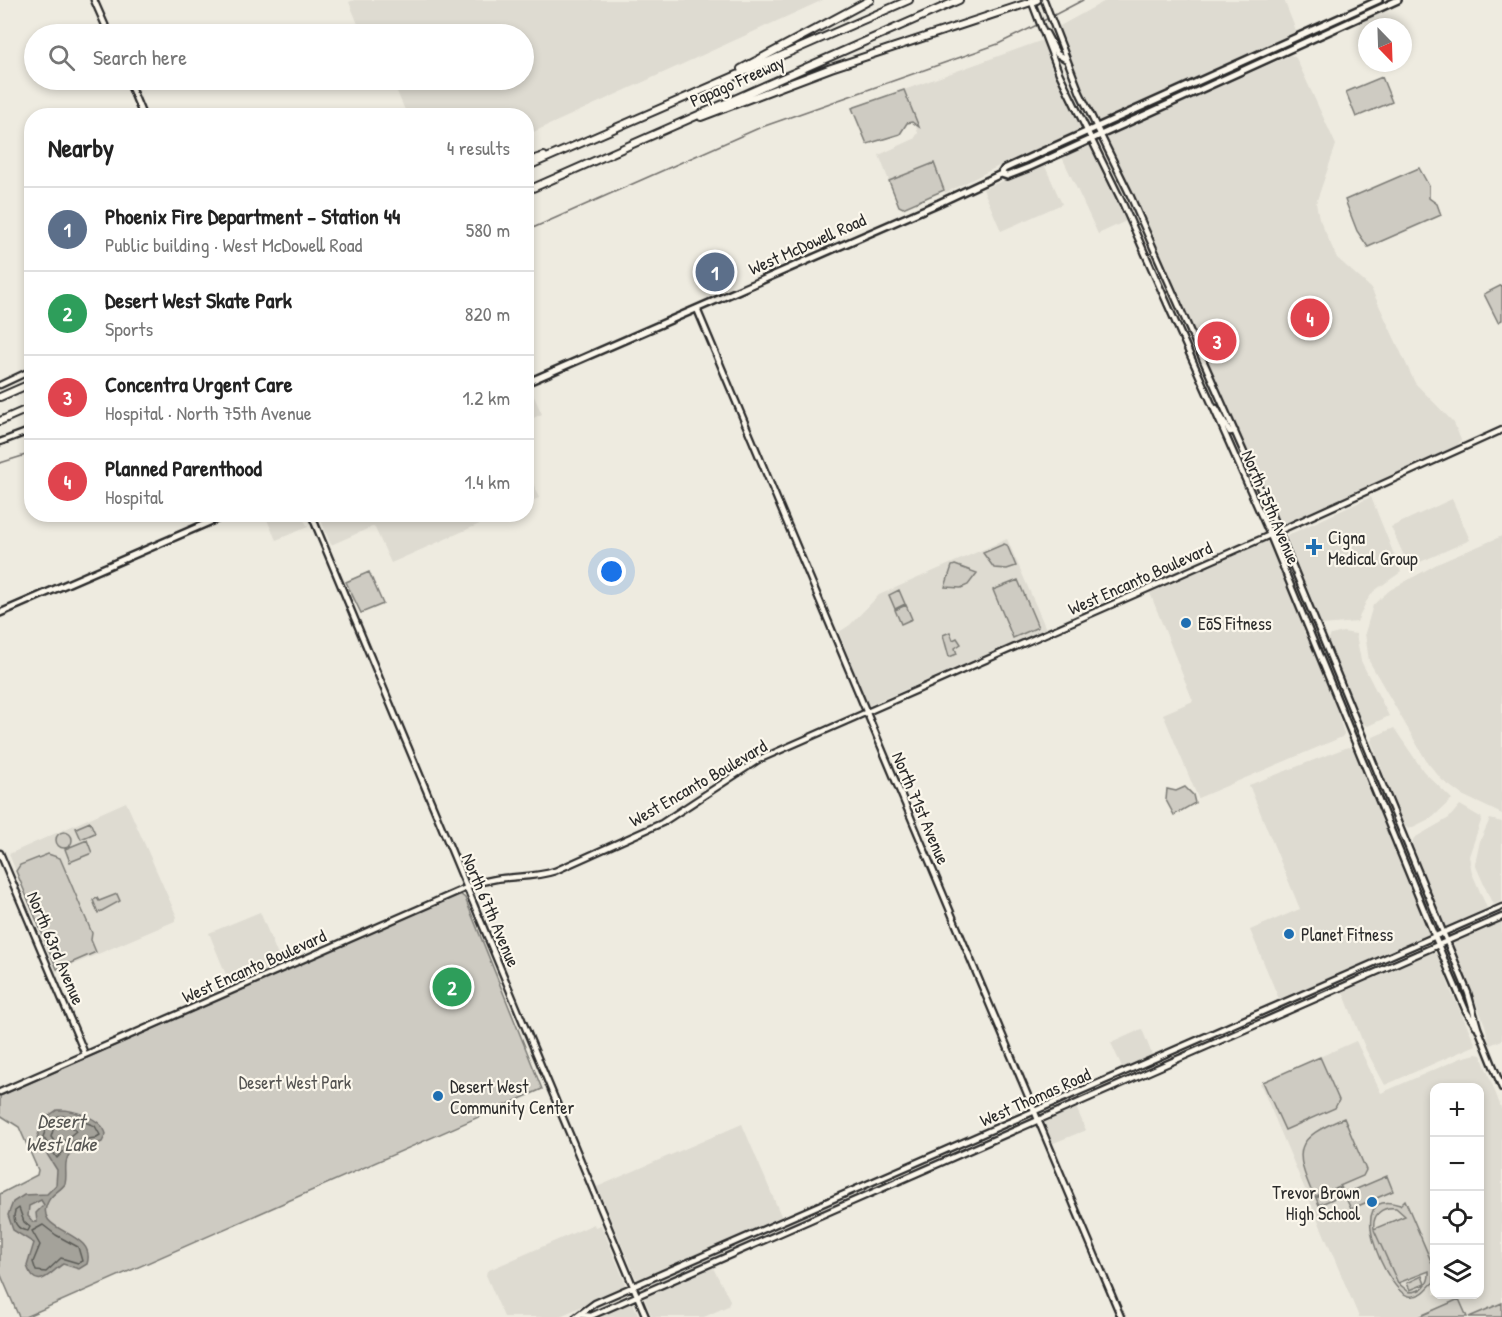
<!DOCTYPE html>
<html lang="en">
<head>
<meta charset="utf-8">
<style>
	:root { --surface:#fff; --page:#f6f6f6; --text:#222; --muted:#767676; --line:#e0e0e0; --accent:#1f6fb2 }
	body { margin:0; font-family:"Patrick Hand",sans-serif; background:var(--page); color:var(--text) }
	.controls { position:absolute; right:18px; bottom:18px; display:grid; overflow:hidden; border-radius:12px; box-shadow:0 3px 9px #0003 }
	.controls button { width:54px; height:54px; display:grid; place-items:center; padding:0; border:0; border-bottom:2px solid var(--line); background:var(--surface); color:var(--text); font:30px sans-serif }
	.compass { position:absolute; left:1358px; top:18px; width:54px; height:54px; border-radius:50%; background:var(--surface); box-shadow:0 3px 9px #0003; rotate:157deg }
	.you { position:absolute; left:612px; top:572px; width:21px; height:21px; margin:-15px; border:4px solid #fff; border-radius:50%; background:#1a73e8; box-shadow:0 0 0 9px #1a73e833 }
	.badge { display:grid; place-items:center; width:39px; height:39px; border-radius:50%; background:var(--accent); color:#fff; font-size:20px; font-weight:700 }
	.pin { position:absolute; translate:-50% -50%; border:3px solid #fff; box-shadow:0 2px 6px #0006 }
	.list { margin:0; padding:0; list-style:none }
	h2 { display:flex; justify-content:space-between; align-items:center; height:78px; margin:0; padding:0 24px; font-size:26px }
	h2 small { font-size:20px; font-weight:400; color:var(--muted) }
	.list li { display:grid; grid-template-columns:39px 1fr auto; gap:18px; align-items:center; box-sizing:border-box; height:84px; padding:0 24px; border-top:2px solid var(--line) }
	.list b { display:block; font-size:22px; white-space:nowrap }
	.list p { margin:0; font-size:20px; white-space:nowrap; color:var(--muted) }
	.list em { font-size:20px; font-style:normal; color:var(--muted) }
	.icon { flex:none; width:33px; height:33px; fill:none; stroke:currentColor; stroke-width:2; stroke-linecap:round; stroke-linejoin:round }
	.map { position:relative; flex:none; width:1502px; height:1317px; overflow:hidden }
	.search { position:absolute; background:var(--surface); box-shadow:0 3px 9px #0003; left:24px; top:24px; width:510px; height:66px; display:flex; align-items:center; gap:15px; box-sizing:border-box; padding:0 21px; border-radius:33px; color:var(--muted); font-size:22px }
	.panel { position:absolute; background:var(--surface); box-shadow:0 3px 9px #0003; left:24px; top:108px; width:510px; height:414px; border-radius:24px }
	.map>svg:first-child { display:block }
</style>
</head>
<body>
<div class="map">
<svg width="1502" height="1317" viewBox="0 0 1502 1317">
	<rect width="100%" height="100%" fill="#eeebe0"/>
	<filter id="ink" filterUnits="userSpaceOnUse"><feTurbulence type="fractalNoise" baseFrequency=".0167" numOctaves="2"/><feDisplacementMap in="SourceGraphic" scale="12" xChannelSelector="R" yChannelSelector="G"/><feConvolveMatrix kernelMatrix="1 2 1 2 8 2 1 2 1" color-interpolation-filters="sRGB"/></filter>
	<g filter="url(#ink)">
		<path fill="#dedbd1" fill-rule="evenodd" d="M354 0H823L527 135 526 116 407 115 392 80H524V34H362L349 2Z
			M1107 0H1284L1297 33 1099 122 1083 92 1058 27Z
			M1043 40 1053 70 1081 125 1079 132 1013 159 945 193 934 163 889 181 879 155 914 139 918 133 904 90Z
			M1291 55 1296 58 1336 145 1316 203 1319 218 1337 258 1371 288 1415 383 1454 423 1461 440 1457 446 1283 524 1278 521 1165 262 1106 141 1110 135Z
			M1090 144 1126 221 1098 234 1062 157Z
			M1044 164 1062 204 1001 231 983 189Z
			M527 389 531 390 542 414 527 421Z
			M527 468 539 498 527 503H526Z
			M1371 497 1401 572 1374 591 1366 602 1357 622 1322 625 1286 536Z
			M1452 499 1470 540 1409 567 1391 527Z
			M265 515H301L308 527 276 540Z
			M319 515H500L391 563 374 526 331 545Z
			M1502 536V814L1462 795 1442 780 1427 762 1369 661 1365 633 1373 605 1390 590 1437 564Z
			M1007 539 1046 629 867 706 839 632 850 625 879 595Z
			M1265 542 1270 543 1284 577 1304 625V633L1311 642 1331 691 1344 734 1342 737 1198 798 1163 714 1193 701 1150 593Z
			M1343 632 1356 634 1361 661 1389 716 1368 726 1362 724 1327 641 1331 635Z
			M1394 728 1424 772 1452 799 1433 817 1409 829 1403 825 1371 741 1373 737Z
			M1348 747 1355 749 1429 934 1426 938 1279 999 1250 930 1300 909 1249 785Z
			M126 802 177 917 175 921 56 972 9 854Z
			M1460 805 1482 818 1469 856 1472 873 1487 908 1447 927 1442 921 1412 843 1414 838 1449 818Z
			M1490 819 1502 822V901L1495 904 1492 903 1475 864 1480 841Z
			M260 912 281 963 249 978 247 974 229 982 209 933Z
			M1502 922V1040L1490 1045 1485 1025 1453 946 1455 942Z
			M1432 952 1439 954 1450 989 1476 1045 1385 1085 1366 1050 1343 992Z
			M1142 1029 1153 1057 1123 1069 1111 1043Z
			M1356 1041 1381 1093 1461 1058 1476 1054 1481 1055 1502 1110V1303L1469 1317H1359L1260 1083ZM1434 1088H1480V1294H1434Z
			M1076 1107 1086 1130 1051 1144 1044 1122Z
			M742 1124 782 1218 641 1280 636 1278 597 1187Z
			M594 1224 595 1227 601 1225 625 1282 623 1288 558 1317H504L486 1275 487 1271Z
			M713 1268 730 1300 728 1306 704 1317H652L645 1300 646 1295Z
			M629 1302 634 1305 639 1317H595Z"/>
		<path fill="#cecbc2" stroke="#7c7b76" stroke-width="1.5" fill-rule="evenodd" d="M1382 77 1392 102 1356 117 1346 92Z
			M904 90 919 127 912 122 907 123 900 134 867 144 852 108Z
			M934 163 944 190 903 208 899 206 889 181Z
			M1419 168 1429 186V198L1437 204 1441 215 1368 247 1357 231 1345 200Z
			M1502 285V320L1498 322 1484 294Z
			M1004 544 1007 545 1016 566 1007 569 994 568 983 553Z
			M955 565 977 573 968 585 961 588 945 587 952 566Z
			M369 572 383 604 361 613 346 582Z
			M1018 580 1038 627 1013 638 993 590Z
			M899 590 905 604 895 609 889 595Z
			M906 605 912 619 901 624 895 610Z
			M950 632 953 640 957 638 961 644 955 648 957 654 949 657 943 635Z
			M1185 787 1193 795 1195 803 1174 815 1166 800 1167 789 1176 791Z
			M90 822 95 833 81 839 76 828Z
			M56 840a8 8 0 1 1 16 0a8 8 0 1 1-16 0Z
			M87 840 92 853 70 862 65 849Z
			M48 854 60 858 92 933 91 940 96 952 57 969 16 871 20 865Z
			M117 894 120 901 98 913 93 900 97 898 99 901Z
			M460 894 465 898 542 1089 25 1317H19L0 1273V1194L37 1175 38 1170 19 1127 0 1115V1096Z
			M1320 1057 1339 1100 1335 1108 1285 1130 1263 1082Z
			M1344 1118 1366 1170 1363 1176 1314 1197C1293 1149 1294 1139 1344 1118Z
			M1387 1176 1393 1191 1351 1209 1344 1194 1319 1205 1316 1198 1341 1187 1345 1194Z
			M1405 1200 1434 1268V1282C1428 1286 1423 1298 1409 1296 1387 1293 1340 1185 1400 1205ZM1396 1208 1405 1216 1374 1229C1372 1215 1382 1206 1396 1208ZM1374 1230 1398 1283 1429 1271C1430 1284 1422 1292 1409 1292L1398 1283Z
			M1422 1276 1425 1284 1410 1290 1407 1283Z
			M1459 1299 1467 1317H1418Z
			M1502 1303V1317H1469Z"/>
		<path fill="#a4a29a" stroke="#74726e" stroke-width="1.5" fill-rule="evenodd" d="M57 1110C72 1109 102 1118 106 1134L102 1142C88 1148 69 1143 66 1163 65 1171 67 1176 65 1184 61 1190 53 1193 49 1200 29 1234 98 1229 87 1264L79 1269 63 1264C51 1271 37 1294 27 1266L34 1243 13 1230 8 1215 13 1202 24 1195 47 1194 56 1185 57 1170 37 1138 44 1119ZM41 1200 44 1205 36 1213 37 1222H33L28 1216 29 1206Z"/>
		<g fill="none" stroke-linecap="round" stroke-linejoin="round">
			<path stroke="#5b5b57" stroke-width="1.5" d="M59 1116H69L95 1126 100 1135 95 1138 74 1141 57 1158 43 1137 48 1123Z
				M61 1123 67 1124 76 1131 58 1146 51 1137 54 1127Z
				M19 1208 24 1222 30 1227 28 1231C17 1230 12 1221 15 1211Z
				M43 1225 56 1235 78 1247 82 1261 78 1263 61 1258 46 1272 36 1271 33 1262 40 1245 32 1231Z"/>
			<path stroke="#74726e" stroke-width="1.5" d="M1041 22 1083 0
				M526 231 759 128 998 44 1037 25
				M0 463 32 453"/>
			<g stroke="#2b2b2b" stroke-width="9">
				<path id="secondary" d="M94 0 109 34
					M1031 0 1059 73 1123 204 1270 535 1451 976 1466 1011 1476 1026
					M1044 0 1080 93 1130 195 1276 525 1468 993 1478 1028 1502 1088
					M1046 33 1057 54 1067 60
					M128 80 143 116
					M697 309 1121 1317
					M0 385 32 370
					M1216 408 1230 432 1235 431
					M0 442 32 430
					M311 514 646 1317
					M0 853 85 1054
					M0 1092 473 885C500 874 528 880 555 871L662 823 758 760 1270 535 1502 430
					M581 1315 591 1316 1502 917
					M576 1317 595 1303 1502 907"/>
			</g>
			<g stroke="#2b2b2b" stroke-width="10">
				<path id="primary" d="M1001 174 1007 176 1030 167 1398 0
					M526 383 939 203 1001 174 1004 169 1379 0
					M0 613 228 514"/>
			</g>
			<g stroke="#2b2b2b" stroke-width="10">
				<path id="highway" d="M741 69 870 0
					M701 117 831 68 1037 0
					M526 162 544 156
					M526 167 909 0
					M526 191 959 0
					M0 397 32 383
					M0 421 32 407"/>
			</g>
			<use href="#secondary" stroke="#fbf7ec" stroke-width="4.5"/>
			<use href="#primary" stroke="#fbf7ec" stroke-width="5"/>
			<use href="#highway" stroke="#fbf7ec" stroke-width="6"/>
		</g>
	</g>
	<g fill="#1f6fb2" stroke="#fbf7ec" stroke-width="2">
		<path d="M1311 538h6v6h6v6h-6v6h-6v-6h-6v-6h6z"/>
		<circle cx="1186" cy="623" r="6"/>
		<circle cx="1289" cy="934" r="6"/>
		<circle cx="438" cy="1096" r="6"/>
		<circle cx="1372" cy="1202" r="6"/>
	</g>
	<g text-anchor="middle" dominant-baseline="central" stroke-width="4.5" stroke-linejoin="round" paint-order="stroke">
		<g font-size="18" fill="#2b2b2b" stroke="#fbf7ec">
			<text transform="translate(737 81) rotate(-24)">Papago Freeway</text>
			<text transform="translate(807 244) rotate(-24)">West McDowell Road</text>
			<text transform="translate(1271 507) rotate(67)">North 75th Avenue</text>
			<text transform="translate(1140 578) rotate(-24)">West Encanto Boulevard</text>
			<text transform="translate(698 783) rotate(-30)">West Encanto Boulevard</text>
			<text transform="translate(921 808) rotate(67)">North 71st Avenue</text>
			<text transform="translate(491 910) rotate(67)">North 67th Avenue</text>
			<text transform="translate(56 948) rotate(67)">North 63rd Avenue</text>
			<text transform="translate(254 966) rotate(-24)">West Encanto Boulevard</text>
			<text transform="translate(1035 1097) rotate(-24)">West Thomas Road</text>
		</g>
		<g font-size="18" fill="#2b2b2b" stroke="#fbf7ec" text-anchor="start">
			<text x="1328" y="537">Cigna<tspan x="1328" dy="21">Medical Group</tspan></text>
			<text x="1198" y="623">EōS Fitness</text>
			<text x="1301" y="934">Planet Fitness</text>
			<text x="450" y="1086">Desert West<tspan x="450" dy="21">Community Center</tspan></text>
			<text x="1360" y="1192" text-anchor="end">Trevor Brown<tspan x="1360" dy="21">High School</tspan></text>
		</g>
		<g font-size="18" fill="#545351" stroke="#fbf7ec">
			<text x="295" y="1082">Desert West Park</text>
		</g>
		<g font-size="20" font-style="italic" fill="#555552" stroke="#fbf7ec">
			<text x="61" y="1120">Desert<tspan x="61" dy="23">West Lake</tspan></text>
		</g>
	</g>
</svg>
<div class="controls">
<button>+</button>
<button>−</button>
<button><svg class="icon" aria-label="locate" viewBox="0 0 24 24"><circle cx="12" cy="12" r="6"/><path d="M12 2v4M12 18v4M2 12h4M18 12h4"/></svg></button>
<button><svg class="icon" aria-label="layers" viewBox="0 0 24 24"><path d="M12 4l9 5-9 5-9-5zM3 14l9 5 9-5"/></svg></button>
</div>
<svg class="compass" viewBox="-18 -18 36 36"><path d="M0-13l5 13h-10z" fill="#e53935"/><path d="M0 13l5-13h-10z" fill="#767676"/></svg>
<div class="you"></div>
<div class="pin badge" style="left:715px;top:272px;background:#5c6f8a">1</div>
<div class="pin badge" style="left:452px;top:987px;background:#2e9e5b">2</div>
<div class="pin badge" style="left:1217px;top:341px;background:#e0444e">3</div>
<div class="pin badge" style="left:1310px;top:318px;background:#e0444e">4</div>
<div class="search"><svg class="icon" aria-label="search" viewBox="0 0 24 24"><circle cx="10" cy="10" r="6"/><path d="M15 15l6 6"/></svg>Search here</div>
<section class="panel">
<h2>Nearby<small>4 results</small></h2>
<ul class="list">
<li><span class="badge" style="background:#5c6f8a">1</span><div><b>Phoenix Fire Department - Station 44</b><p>Public building · West McDowell Road</p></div><em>580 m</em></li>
<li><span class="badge" style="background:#2e9e5b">2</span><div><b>Desert West Skate Park</b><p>Sports</p></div><em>820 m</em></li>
<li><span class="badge" style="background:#e0444e">3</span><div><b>Concentra Urgent Care</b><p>Hospital · North 75th Avenue</p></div><em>1.2 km</em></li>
<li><span class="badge" style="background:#e0444e">4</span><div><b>Planned Parenthood</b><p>Hospital</p></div><em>1.4 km</em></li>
</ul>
</section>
</div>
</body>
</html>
